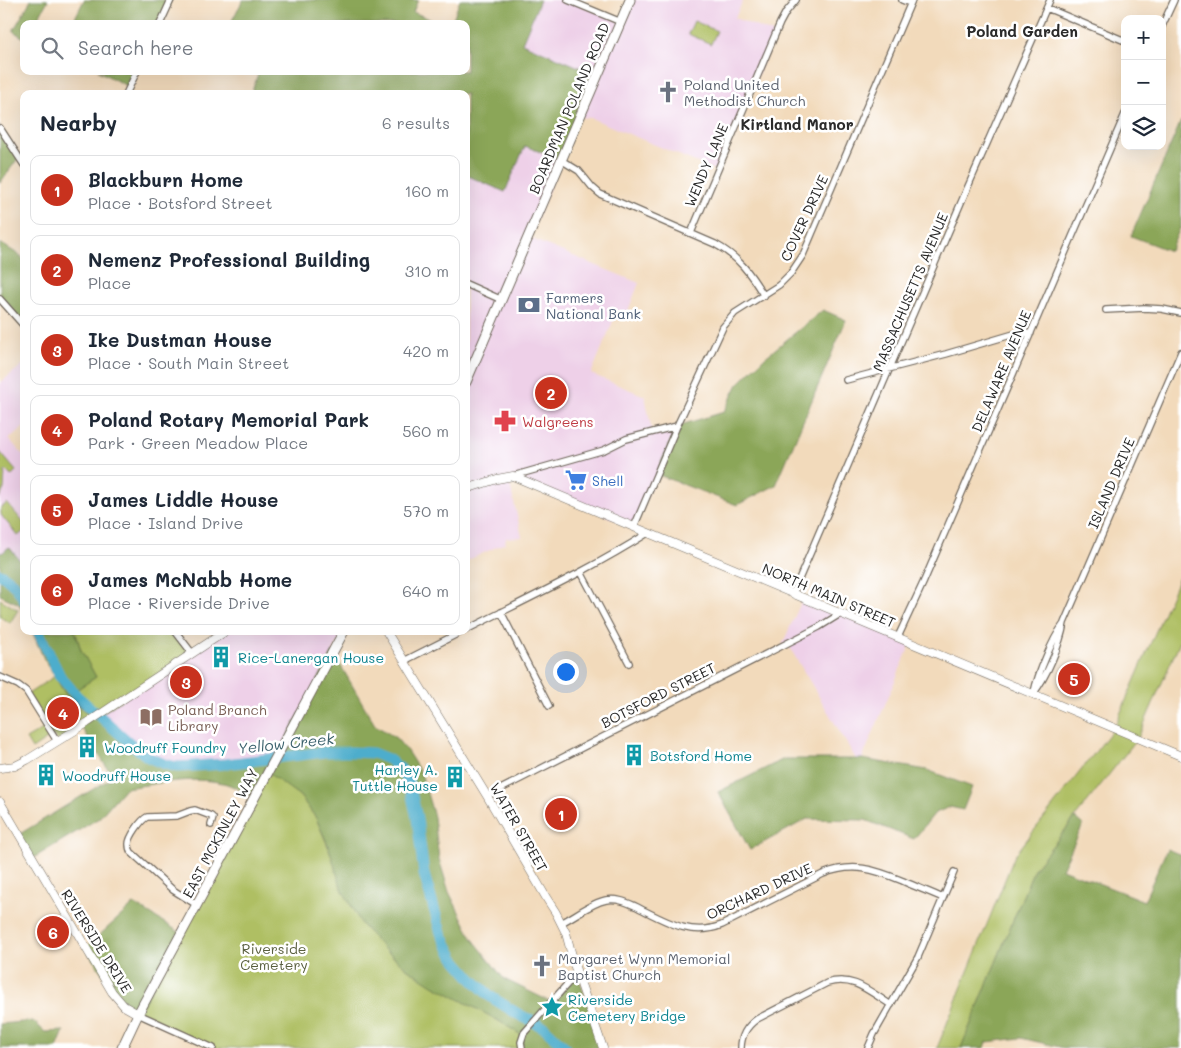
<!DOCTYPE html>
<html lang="en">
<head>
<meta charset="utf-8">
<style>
	:root { --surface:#fff; --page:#f6f6f7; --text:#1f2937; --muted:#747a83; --line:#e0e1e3; --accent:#c8321e }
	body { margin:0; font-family:Mali,sans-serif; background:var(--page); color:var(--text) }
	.controls { position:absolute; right:15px; top:15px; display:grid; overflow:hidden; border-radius:10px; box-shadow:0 5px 20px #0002 }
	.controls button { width:45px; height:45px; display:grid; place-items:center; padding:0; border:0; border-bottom:1px solid var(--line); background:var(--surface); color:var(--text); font:25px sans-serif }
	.you { position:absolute; left:565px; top:671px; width:18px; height:18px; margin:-12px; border:4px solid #fff; border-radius:50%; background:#1a73e8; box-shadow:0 0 0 8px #1a73e833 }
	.badge { display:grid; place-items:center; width:32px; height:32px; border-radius:50%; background:var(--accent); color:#fff; font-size:16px; font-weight:700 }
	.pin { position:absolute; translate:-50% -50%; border:2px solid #fff; box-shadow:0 1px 5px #0006 }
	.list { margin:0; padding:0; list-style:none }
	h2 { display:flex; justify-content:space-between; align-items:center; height:65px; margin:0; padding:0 20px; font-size:21px }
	h2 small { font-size:16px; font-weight:400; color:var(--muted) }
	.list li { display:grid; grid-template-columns:32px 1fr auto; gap:15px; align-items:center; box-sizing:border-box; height:70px; margin:0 10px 10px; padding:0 10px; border:1px solid var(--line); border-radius:10px }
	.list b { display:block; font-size:19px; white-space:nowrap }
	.list p { margin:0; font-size:16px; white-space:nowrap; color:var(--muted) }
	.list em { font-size:16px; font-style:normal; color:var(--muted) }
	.icon { flex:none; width:28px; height:28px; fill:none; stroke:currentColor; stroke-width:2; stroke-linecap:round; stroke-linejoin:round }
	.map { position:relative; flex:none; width:1181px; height:1048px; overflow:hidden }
	.search { position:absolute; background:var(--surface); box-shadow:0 5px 20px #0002; left:20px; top:20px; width:450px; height:55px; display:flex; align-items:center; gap:12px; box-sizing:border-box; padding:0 18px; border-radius:10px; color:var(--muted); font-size:19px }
	.panel { position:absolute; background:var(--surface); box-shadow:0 5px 20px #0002; left:20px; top:90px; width:450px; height:545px; border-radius:10px }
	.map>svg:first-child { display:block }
</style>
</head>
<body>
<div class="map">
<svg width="1181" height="1048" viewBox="0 0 1181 1048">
	<rect width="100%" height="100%" fill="#fff"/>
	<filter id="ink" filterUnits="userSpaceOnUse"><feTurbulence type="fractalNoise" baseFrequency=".02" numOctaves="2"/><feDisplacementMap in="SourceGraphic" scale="10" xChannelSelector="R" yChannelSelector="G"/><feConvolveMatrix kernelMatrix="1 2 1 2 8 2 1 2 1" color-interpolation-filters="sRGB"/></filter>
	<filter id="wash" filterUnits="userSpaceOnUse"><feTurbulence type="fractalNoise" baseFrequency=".0096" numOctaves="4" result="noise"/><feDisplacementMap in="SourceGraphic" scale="20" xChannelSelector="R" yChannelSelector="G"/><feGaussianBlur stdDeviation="1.12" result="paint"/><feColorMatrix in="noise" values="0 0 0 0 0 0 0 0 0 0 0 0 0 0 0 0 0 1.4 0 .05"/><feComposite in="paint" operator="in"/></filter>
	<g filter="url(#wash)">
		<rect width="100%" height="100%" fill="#f2dabb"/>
		<path fill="#eed0e8" d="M540 0H568L621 22 630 0H743L735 18 775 34 717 171 591 118 579 117 522 43Z
			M525 145 561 160 529 238 639 283 625 318 616 314 591 374 645 396 652 432 677 426 634 527 508 477 522 537 506 538 505 543 466 561V175L505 191Z
			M24 364V427L9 439 24 456V565L9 547 2 554 0 552V383Z
			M803 598 911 643 862 759H856L787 643 782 645Z
			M222 631H344L275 759 226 764 177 767 164 764 148 757 140 752 130 743 99 715Z"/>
		<path fill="#afbf63" stroke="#6d7547" d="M694 21 717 31 711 44 688 34Z
			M0 452 16 471 11 476 5 470 4 489 0 497Z
			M7 503 24 523V531L18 536 1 515V508Z
			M1181 573V639L1138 738 1034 869 961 1048H937L1015 855 1114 728Z
			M0 599 18 610 10 623 0 617Z
			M75 631H175L192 653 99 715 73 691 96 677 81 650Z
			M55 676 66 695 72 700 80 706 91 720 57 741 53 735 32 749 26 739 48 726 28 694Z
			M268 772 300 796 316 818 361 924 383 948 408 969 499 1021 523 1036 522 1048H213L138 1014Z"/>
		<path fill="#8ba659" stroke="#5b6842" d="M31 0H48L35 24H24V38L13 31Z
			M84 0H171L160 24H72Z
			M243 0H418L413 12 442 24H230Z
			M460 0H540L522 43 598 75 561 160 525 146 505 192 466 175V94H251L259 71H466V24H451Z
			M98 71H137L129 87Z
			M1181 121V226L1170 251 1131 236Z
			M0 129 19 157 0 183Z
			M0 243 21 256 24 261V326L0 299Z
			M823 310 846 320 776 485 737 505 656 474 677 426 724 412 738 384 763 359Z
			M9 547 24 565V614L19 604 0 595V552L2 553Z
			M32 631H75L81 650 96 677 73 692 130 743 148 757 164 764 177 767H193L226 764 275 759 333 652 375 725 396 738 407 751 421 773 434 817 439 859 449 892 472 938 504 979 553 1003 577 973 603 1048H522L523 1036 499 1021 433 985 408 969 383 948 361 924 341 887 328 845 316 818 300 796 268 773 255 798C245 793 233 785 223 783 191 776 156 784 125 788L99 818 32 859 18 835 113 777 81 727 91 720 80 706 72 700 66 695 44 659Z
			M784 759H862L927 770 972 787 963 810 950 807 935 813 914 839 865 820 807 819 750 850 718 792Z
			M1075 818 1083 825 1062 869 1144 901 1167 849 1181 855V1048H1064L1021 1038 987 1042 985 1048H961L1034 869Z
			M134 904 181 933 138 1014 124 1006 85 948Z
			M33 1021 45 1032 64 1031 57 1048H0V1024Z"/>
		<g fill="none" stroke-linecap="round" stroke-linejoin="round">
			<path stroke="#4dadcc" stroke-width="11" d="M0 574C12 580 18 588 24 600
				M38 631 60 676 77 696 130 743 148 757 164 764 177 767 226 764 325 752H350L373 753 388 759 401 769 409 783 417 818 424 874 441 933 454 958 472 979 491 997 518 1014 545 1028 566 1048"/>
		</g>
	</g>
	<g filter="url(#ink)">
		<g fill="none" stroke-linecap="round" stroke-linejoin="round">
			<g stroke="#71685d" stroke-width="8">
				<path id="street" d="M568 0 621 22
					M902 0 910 3
					M1047 8 1125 41
					M160 24 171 0
					M1162 26 1174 0
					M126 94 137 71
					M0 128 24 165
					M561 160 579 171 592 187 600 194 715 244C739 257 750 273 764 296
					M691 233 780 23 786 12 796 0
					M466 284 502 300
					M0 299 24 326
					M1106 310 1144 308 1162 309 1181 313
					M846 380 946 354 1014 334 1031 333
					M513 476 604 450 626 439 677 426
					M634 527 677 426 723 327 735 313 779 285 791 273 803 255 912 0
					M581 572 629 663
					M793 593 963 198 1050 0
					M501 612 549 706
					M466 630C527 599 590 570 648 533
					M175 631 192 653
					M898 637 924 581 1125 114
					M404 661 463 631
					M0 677 18 685 26 691 57 741
					M1034 692C1038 674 1052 640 1063 625
					M1033 694C1047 676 1060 645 1064 623L1181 352
					M487 796 819 627 840 614
					M197 905 173 890 131 852C129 849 129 848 129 844 129 837 141 820 147 817L177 816 190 811 195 810 211 816 213 818 211 825
					M561 923C575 916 591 903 606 900 617 898 626 902 635 906 664 920 690 938 722 925L823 874C853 862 874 869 903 881 916 887 930 892 943 898
					M138 1014 213 1048
					M522 1048 521 1042 524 1033 577 973
					M741 1048C741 1036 747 1026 757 1019L827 983C853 975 869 991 891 1005
					M868 1048 874 1034 918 957 954 872"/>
			</g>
			<g stroke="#71685d" stroke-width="9">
				<path id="secondary" d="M466 489 497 479 513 476 634 527 1181 756
					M386 631 487 796 547 899 556 913 566 933 575 967 603 1048
					M0 768 15 766 27 760 87 723 226 631
					M0 802 112 992 124 1006 138 1014"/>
			</g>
			<g stroke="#71685d" stroke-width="11">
				<path id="primary" d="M466 382 630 0
					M122 1048 138 1014 344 631"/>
			</g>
			<use href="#street" stroke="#fff" stroke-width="5.5"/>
			<use href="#secondary" stroke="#fff" stroke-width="8"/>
			<use href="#primary" stroke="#fff" stroke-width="9"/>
		</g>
	</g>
	<defs>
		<g id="church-bare" transform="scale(1.725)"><path d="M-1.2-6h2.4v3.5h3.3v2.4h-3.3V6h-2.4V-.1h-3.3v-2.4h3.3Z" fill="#6b7280" stroke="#fff" stroke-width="2.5" paint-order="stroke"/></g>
		<g id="bank-bare" transform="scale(1.725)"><path d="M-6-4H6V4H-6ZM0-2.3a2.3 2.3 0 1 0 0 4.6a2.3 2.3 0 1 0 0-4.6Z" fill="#5c6f8a" stroke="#fff" stroke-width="2.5" paint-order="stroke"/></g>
		<g id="pharmacy-bare" transform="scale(1.725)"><path d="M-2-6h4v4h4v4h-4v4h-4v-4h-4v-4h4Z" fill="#e0444e" stroke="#fff" stroke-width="2.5" paint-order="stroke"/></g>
		<g id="supermarket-bare" transform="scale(1.725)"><path d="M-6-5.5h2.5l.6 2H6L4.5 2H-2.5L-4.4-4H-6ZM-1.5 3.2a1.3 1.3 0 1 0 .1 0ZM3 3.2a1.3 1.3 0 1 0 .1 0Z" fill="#3f7fe0" stroke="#fff" stroke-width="2.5" paint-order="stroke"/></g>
		<g id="building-bare" transform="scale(1.725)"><path d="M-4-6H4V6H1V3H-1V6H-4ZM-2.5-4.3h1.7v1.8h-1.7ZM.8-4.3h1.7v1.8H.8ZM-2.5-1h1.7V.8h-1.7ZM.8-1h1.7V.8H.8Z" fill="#0f9aa8" stroke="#fff" stroke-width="2.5" paint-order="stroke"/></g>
		<g id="library-bare" transform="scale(1.725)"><path d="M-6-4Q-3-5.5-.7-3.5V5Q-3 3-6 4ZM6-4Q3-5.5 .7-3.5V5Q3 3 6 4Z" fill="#8d6e63" stroke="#fff" stroke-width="2.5" paint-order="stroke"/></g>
		<g id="sight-bare" transform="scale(1.725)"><path d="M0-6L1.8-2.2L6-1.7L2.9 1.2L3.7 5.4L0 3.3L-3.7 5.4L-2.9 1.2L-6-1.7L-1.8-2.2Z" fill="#0f9aa8" stroke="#fff" stroke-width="2.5" paint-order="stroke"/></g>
	</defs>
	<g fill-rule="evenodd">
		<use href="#church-bare" x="668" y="92"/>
		<use href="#bank-bare" x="529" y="305"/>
		<use href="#pharmacy-bare" x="505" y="421"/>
		<use href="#supermarket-bare" x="576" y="480"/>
		<use href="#building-bare" x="221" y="657"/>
		<use href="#library-bare" x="151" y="717"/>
		<use href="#building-bare" x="87" y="747"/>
		<use href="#building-bare" x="634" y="755"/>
		<use href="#building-bare" x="46" y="775"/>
		<use href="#building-bare" x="455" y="777"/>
		<use href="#church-bare" x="542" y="966"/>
		<use href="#sight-bare" x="552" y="1007"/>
	</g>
	<g text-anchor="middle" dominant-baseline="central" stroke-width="5" stroke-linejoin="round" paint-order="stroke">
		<g font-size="14" fill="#5b616d" stroke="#fff" text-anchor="start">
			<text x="684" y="84">Poland United<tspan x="684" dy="16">Methodist Church</tspan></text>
			<text x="558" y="958">Margaret Wynn Memorial<tspan x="558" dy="16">Baptist Church</tspan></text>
		</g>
		<g font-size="14" fill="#2b2b2b" stroke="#fff">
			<text transform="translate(569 108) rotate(-67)">BOARDMAN POLAND ROAD</text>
			<text transform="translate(706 165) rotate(-67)">WENDY LANE</text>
			<text transform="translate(804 218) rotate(-65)">COVER DRIVE</text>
			<text transform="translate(910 292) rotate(-67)">MASSACHUSETTS AVENUE</text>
			<text transform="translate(1001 371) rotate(-67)">DELAWARE AVENUE</text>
			<text transform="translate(1111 483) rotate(-67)">ISLAND DRIVE</text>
			<text transform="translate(829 595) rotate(23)">NORTH MAIN STREET</text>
			<text transform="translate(658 695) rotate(-27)">BOTSFORD STREET</text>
			<text transform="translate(519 827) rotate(60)">WATER STREET</text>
			<text transform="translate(220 833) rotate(-62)">EAST MCKINLEY WAY</text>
			<text transform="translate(759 891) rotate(-25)">ORCHARD DRIVE</text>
			<text transform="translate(97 941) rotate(58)">RIVERSIDE DRIVE</text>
		</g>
		<g font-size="14" fill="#4e5e75" stroke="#fff" text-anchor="start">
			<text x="546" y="297">Farmers<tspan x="546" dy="16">National Bank</tspan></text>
		</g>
		<g font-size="14" fill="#be3a42" stroke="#fff" text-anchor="start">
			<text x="522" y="421">Walgreens</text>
		</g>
		<g font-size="14" fill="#366cbe" stroke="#fff" text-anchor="start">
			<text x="592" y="480">Shell</text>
		</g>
		<g font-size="14" fill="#0d838f" stroke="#fff" text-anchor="start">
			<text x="238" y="657">Rice-Lanergan House</text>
			<text x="104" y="747">Woodruff Foundry</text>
			<text x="650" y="755">Botsford Home</text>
			<text x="438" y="769" text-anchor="end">Harley A.<tspan x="438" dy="16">Tuttle House</tspan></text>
			<text x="62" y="775">Woodruff House</text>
			<text x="568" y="999">Riverside<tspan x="568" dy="16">Cemetery Bridge</tspan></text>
		</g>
		<g font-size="14" fill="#785e54" stroke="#fff" text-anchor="start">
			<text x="168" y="709">Poland Branch<tspan x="168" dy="16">Library</tspan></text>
		</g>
		<g font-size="14" fill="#595f3f" stroke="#fff">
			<text x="274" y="948">Riverside<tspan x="274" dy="16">Cemetery</tspan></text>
		</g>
		<g font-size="15" font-weight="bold" fill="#2b2b2b" stroke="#fff">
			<text x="1022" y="31">Poland Garden</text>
			<text x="797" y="124">Kirtland Manor</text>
		</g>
		<g font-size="15" font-style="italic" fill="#395f6b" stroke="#fff">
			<text transform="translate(286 743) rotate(-6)">Yellow Creek</text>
		</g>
	</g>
</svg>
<div class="controls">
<button>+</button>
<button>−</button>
<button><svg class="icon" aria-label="layers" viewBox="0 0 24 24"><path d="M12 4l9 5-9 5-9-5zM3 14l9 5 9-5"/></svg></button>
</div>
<div class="you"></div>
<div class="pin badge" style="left:561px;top:814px">1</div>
<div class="pin badge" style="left:551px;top:393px">2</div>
<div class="pin badge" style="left:186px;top:682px">3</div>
<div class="pin badge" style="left:63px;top:713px">4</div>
<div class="pin badge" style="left:1074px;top:679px">5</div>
<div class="pin badge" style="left:53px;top:932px">6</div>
<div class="search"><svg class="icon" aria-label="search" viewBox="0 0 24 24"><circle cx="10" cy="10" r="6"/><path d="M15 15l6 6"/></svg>Search here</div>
<section class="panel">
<h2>Nearby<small>6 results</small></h2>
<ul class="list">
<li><span class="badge">1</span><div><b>Blackburn Home</b><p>Place · Botsford Street</p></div><em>160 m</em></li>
<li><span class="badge">2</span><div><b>Nemenz Professional Building</b><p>Place</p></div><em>310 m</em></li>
<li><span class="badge">3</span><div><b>Ike Dustman House</b><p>Place · South Main Street</p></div><em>420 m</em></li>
<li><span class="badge">4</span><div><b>Poland Rotary Memorial Park</b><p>Park · Green Meadow Place</p></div><em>560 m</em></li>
<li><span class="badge">5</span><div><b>James Liddle House</b><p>Place · Island Drive</p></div><em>570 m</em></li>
<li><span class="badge">6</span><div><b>James McNabb Home</b><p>Place · Riverside Drive</p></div><em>640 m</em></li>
</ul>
</section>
</div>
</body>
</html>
